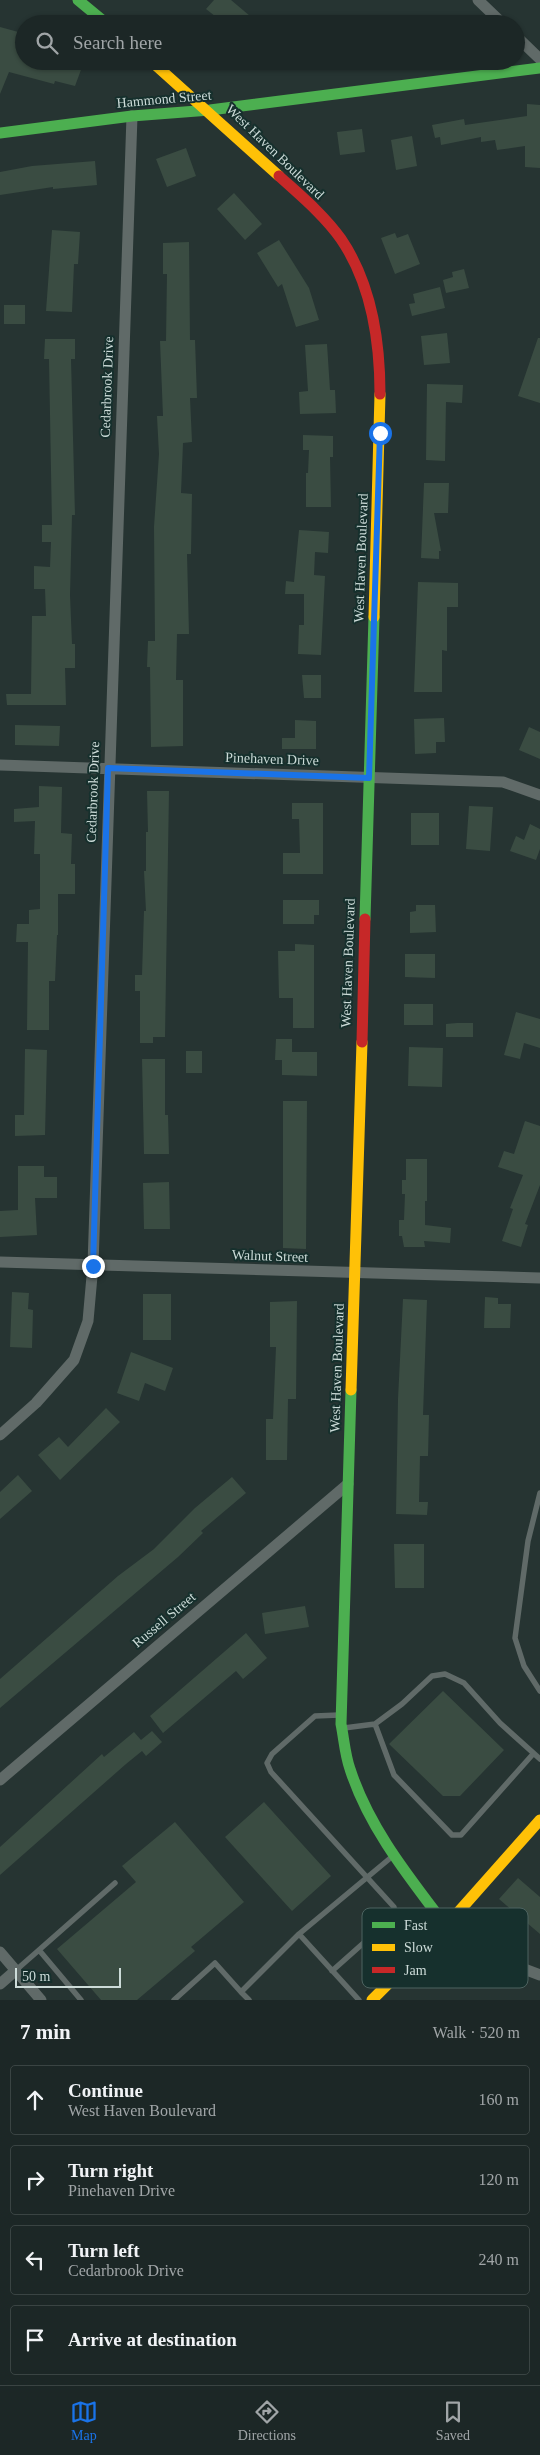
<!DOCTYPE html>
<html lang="en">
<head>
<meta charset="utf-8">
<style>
	:root { --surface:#1c2726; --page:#252f2e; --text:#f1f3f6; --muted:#a0a5a7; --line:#3a4443; --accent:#1a73e8 }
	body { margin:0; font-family:"Times New Roman",serif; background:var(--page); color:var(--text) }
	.scale { position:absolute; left:15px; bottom:12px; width:106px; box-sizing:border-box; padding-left:5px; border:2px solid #ccdbd8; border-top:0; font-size:14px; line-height:18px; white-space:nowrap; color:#ccdbd8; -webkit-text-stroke:4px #16302d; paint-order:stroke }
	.stop { position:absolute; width:15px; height:15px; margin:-11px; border:4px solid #1a73e8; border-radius:50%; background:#fff }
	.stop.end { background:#1a73e8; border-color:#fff; box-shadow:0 1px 5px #0008 }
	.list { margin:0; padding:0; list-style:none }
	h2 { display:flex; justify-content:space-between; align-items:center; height:65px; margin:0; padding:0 20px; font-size:21px }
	h2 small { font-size:16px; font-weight:400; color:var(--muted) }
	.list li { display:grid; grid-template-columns:32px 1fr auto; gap:15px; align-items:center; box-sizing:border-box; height:70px; margin:0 10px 10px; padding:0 10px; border:1px solid var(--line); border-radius:5px }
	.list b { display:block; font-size:19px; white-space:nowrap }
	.list p { margin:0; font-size:16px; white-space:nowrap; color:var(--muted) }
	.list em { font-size:16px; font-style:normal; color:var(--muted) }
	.icon { flex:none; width:28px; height:28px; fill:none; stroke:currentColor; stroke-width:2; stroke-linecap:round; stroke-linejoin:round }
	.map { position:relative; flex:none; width:540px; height:2000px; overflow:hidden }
	.search { position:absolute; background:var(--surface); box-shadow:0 1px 4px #0004; left:15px; right:15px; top:15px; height:55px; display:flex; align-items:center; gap:12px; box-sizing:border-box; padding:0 18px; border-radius:28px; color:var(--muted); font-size:19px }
	.sheet { height:385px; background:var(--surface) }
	nav { display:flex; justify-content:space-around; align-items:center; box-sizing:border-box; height:70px; border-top:1px solid var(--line); background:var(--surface); font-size:14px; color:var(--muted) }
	nav a { display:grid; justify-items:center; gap:2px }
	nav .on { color:var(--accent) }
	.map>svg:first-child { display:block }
</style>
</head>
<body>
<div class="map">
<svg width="540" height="2000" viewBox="0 0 540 2000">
	<rect width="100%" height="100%" fill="#263432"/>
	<path fill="#3a4c42" d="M214 0H231L250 16 244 24H225L206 9Z
		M0 27 22 33 19 45 24 46V61H67L82 67 75 86 55 81 54 84 9 72 0 94Z
		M527 104 540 105V168L525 167V146L497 150 495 140 481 142V137L441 145 440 137 435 138 432 125 464 119 465 125 527 116Z
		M362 129 365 152 340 155 337 132Z
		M412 136 417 166 396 170 391 140Z
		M186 148 196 176 167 187 156 159Z
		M95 161 97 185 53 189V187L0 195V172L32 166Z
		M234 193 262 224 245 240 217 209Z
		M52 230 80 232 78 264H74L72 312 46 311Z
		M395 233 397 238 408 234 420 264 395 274 381 238Z
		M279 240 309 288 319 320 296 327 282 284 278 287 257 253Z
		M189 242 190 340H195L197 398H190L192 442 183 443 181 493 192 494 191 554H187L189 634H177L176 680H183V746L151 747 150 667H147L148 641H155L154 527 159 454 157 416H163L160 341H166L167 274H163V243Z
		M464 269 469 288 446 293 443 280 453 277 452 272Z
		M440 287 445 308 412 316 409 304 415 303 413 294Z
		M4 305H25V324H4Z
		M447 333 450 363 424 365 421 336Z
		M538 338H540V403L518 396Z
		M45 339H75V359H71L75 515H72L70 595 72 644H75V668H65L66 705H7L6 694H31L32 616H46L45 589H34V566L50 567 51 542H42V525H52L49 359H44Z
		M327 344 330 390H335L336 413 300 414 299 392 308 391 305 345Z
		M427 384 463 385 462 403 446 402 445 461 426 460Z
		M303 435 333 436V457H330L331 507H306V473H308L309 450H303Z
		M424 483H449L448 513H434L441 551H439V559L421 558Z
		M299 530 329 532 328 553 315 552 314 575 325 576 321 655 298 654 299 625H304V594H285L286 581 294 582Z
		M418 582 458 583V607H447V651L442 650V692H414Z
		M302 675H321V698H304Z
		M444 718 445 742H436V753L415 754 414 719Z
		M295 720 316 721V749H282V738H295Z
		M15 725 60 726 59 746 15 745Z
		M529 727 540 732V759L519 750Z
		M39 786 62 787 61 833 72 834 71 864H75V894H58V935H57L55 981H49V1030H27L28 942H16L17 924H29V910L40 909V854H34L35 821 14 822V809L39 807Z
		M147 791H169L165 1037H153V1043H140V991H135V975H142L144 911H146L144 871H146V832H148Z
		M292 803H323V874H283V853H300L299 819H292Z
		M469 806 493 807 490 851 466 849Z
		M411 813H439V845H411Z
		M530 824 540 829V849L536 860 510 851 516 836 524 840Z
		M283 900H319V915H314V924H283Z
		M416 905H435L436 932 410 933V912L416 911Z
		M295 944 314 945V1028H293V998H279L278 951H295Z
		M405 954H435V978L405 977Z
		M404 1004H433V1025H404Z
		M516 1012 540 1019V1048L524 1043 520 1059 504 1055Z
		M457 1023H473V1037H446V1024Z
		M276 1039H292V1052H317V1076L282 1075V1060H275Z
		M409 1047 443 1048 442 1087 408 1086Z
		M25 1049 47 1050 45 1135 15 1136V1115H24Z
		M186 1051H202V1073H186Z
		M142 1059H165V1115H168L169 1154H144Z
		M283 1101H307L306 1249 283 1248Z
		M525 1121 540 1126V1185L525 1224 528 1225 521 1247 502 1241 513 1209 510 1208 523 1175 498 1167 504 1151 514 1154Z
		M406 1159H427V1201H425V1225L451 1228 450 1243 424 1241 425 1247H404L402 1236H399V1220H404L405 1194H402V1180H406Z
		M18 1166H44V1177H57V1198H35L37 1235 0 1237V1211L18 1210Z
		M169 1182 170 1229H144L143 1183Z
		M12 1292 29 1293 28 1309 33 1310 32 1348 10 1347Z
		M143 1294H171V1340H143Z
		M485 1297 498 1298V1304H511L510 1328H484Z
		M403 1299 427 1300 423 1415H429L428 1456H420L419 1502H428L427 1515 396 1514 398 1399Z
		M297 1301 296 1399H288L287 1460H266V1419H273L276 1347H270V1302Z
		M131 1352 173 1368 165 1391 145 1383 139 1401 117 1393Z
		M106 1408 120 1422 60 1480 38 1455 59 1437 68 1447Z
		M18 1475 32 1491 0 1519V1492Z
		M232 1477 246 1493 201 1531 203 1533 178 1557 0 1708V1679L118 1576 154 1549 195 1508Z
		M394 1544H424V1588H395Z
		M305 1606 309 1627 265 1634 262 1613Z
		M246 1633 267 1658 243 1679 236 1671 163 1733 150 1716Z
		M443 1691 504 1750 460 1796H443L389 1744Z
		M152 1731 162 1742 146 1756 142 1751 126 1764 0 1875V1847L102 1754 104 1757 134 1732 141 1740Z
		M264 1802 331 1876 292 1911 225 1837Z
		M175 1822 244 1902 191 1947 195 1951 137 2000H101L57 1949 136 1882 122 1866Z
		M518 1878 540 1897V1934L499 1899Z"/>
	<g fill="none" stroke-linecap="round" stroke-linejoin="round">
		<path stroke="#606a68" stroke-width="5.5" d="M540 1493 528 1541 515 1638 524 1666 540 1691
			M375 1724 394 1775 452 1835H461L533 1754
			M344 1728 375 1724 402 1704 432 1676 445 1674 464 1683 500 1723 540 1759
			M299 1934 359 2000
			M39 1950 115 1883
			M15 1971 39 1950 81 2000
			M332 1971 395 1915 394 1907 271 1772 267 1763 272 1754 315 1716 339 1715
			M174 2000 215 1963 241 1992
			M249 2000 241 1992 299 1934 394 1855"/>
		<path stroke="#606a68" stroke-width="11" d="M478 0 503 24
			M516 36 540 59
			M0 765 503 782 540 795
			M0 1262 540 1278
			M0 1435 36 1403 74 1360 88 1321 93 1265 132 116
			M0 1780 348 1484
			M446 1926 463 1946 540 1975
			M0 1952 41 2000
			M0 1984 15 1971"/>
		<path stroke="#4caf50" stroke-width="11" d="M78 0 107 24
			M0 133 132 116 210 110 540 68
			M365 919 374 617
			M351 1390 341 1724C344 1739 345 1755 350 1769 369 1828 409 1877 446 1926"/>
		<path stroke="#ffc107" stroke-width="11" d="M151 61 279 176
			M374 617 380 394
			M351 1390 362 1042
			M372 2000 446 1926 540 1820"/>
		<path stroke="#c62828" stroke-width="11" d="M279 176C301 196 324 215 341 239 371 283 380 342 380 394
			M362 1042 365 919"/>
	</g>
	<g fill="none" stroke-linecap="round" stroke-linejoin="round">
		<path stroke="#1a73e8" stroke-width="6" d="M93 1266 108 768 369 778 380 433"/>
	</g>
	<g text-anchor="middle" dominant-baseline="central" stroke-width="4" stroke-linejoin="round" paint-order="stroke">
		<g font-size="14" fill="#ccdbd8" stroke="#16302d">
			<text transform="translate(164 99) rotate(-5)">Hammond Street</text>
			<text transform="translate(275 152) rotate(44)">West Haven Boulevard</text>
			<text transform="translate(107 387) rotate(-88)">Cedarbrook Drive</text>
			<text transform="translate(361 558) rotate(-88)">West Haven Boulevard</text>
			<text transform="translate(272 759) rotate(2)">Pinehaven Drive</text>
			<text transform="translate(93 792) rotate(-88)">Cedarbrook Drive</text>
			<text transform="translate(348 963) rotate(-88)">West Haven Boulevard</text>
			<text transform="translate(270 1256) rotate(2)">Walnut Street</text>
			<text transform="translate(337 1368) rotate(-88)">West Haven Boulevard</text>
			<text transform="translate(164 1620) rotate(-40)">Russell Street</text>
		</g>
	</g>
	<rect x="362" y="1908" width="166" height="80" rx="8" fill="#16302d" stroke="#4d6360" stroke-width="1"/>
	<rect x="372" y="1922" width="23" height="6" fill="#4caf50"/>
	<rect x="372" y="1944" width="23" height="7" fill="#ffc107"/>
	<rect x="372" y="1967" width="23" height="6" fill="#c62828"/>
	<g font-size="14" fill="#ccdbd8">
		<text x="404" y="1930">Fast</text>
		<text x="404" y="1952">Slow</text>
		<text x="404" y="1975">Jam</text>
	</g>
</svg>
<div class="scale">50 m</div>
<div class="stop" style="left:380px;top:433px"></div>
<div class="stop end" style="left:93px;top:1266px"></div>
<div class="search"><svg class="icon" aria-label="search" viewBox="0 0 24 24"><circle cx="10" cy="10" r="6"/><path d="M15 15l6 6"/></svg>Search here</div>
</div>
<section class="sheet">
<h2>7 min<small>Walk · 520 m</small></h2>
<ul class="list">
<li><svg class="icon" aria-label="ahead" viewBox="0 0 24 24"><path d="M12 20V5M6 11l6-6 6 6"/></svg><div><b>Continue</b><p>West Haven Boulevard</p></div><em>160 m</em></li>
<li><svg class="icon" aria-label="right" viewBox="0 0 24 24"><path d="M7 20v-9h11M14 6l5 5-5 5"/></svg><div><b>Turn right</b><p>Pinehaven Drive</p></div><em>120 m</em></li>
<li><svg class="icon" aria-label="left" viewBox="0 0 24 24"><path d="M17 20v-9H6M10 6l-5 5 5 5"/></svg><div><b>Turn left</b><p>Cedarbrook Drive</p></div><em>240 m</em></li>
<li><svg class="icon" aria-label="arrive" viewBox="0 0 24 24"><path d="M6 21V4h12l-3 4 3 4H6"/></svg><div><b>Arrive at destination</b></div></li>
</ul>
</section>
<nav>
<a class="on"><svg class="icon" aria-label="map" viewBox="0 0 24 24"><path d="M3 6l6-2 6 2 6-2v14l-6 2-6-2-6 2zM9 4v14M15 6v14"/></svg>Map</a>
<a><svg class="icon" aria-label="directions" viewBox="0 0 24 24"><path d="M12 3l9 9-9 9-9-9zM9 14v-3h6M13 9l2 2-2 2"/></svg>Directions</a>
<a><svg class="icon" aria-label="saved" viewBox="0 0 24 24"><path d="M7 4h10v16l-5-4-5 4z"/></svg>Saved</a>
</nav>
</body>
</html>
